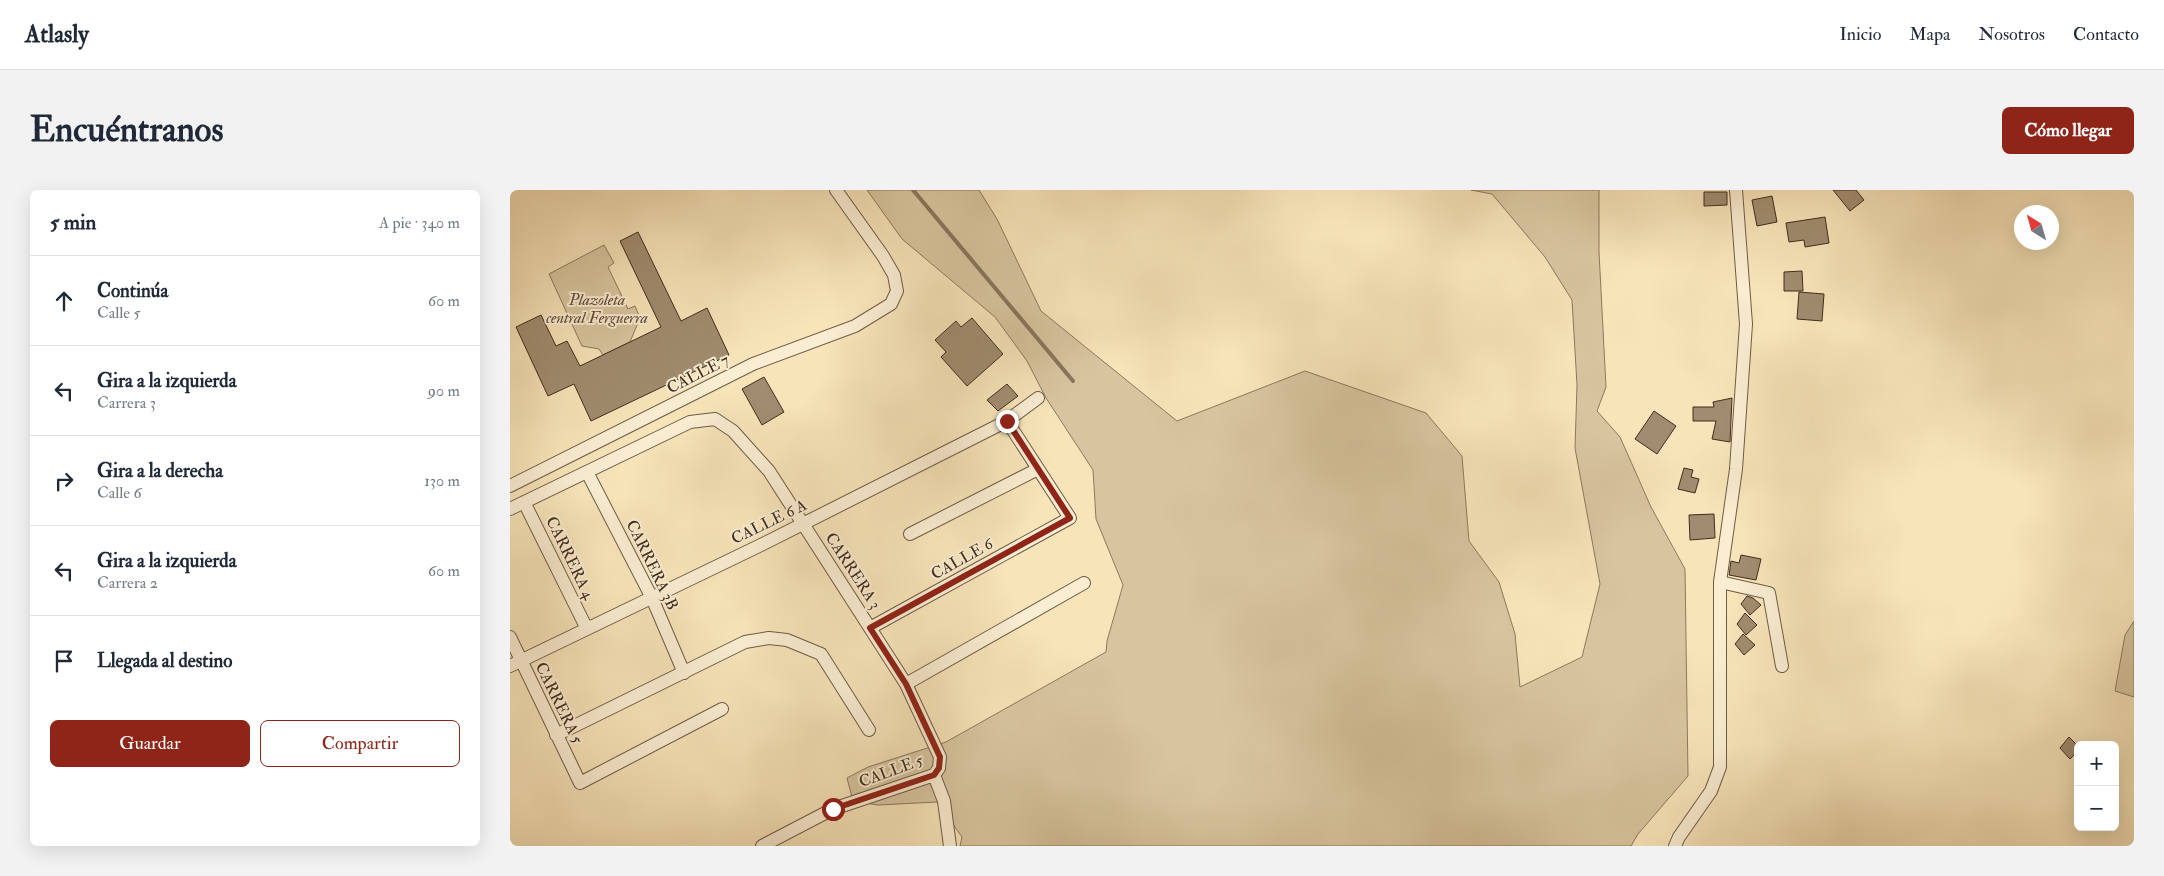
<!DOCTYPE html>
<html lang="es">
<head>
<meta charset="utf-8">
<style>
	:root { --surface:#fff; --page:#f2f2f3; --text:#1f2937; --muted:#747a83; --line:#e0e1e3; --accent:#8f2418 }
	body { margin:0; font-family:"IM FELL Double Pica",serif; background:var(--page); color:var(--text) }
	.controls { position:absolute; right:15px; bottom:15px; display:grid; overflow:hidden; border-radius:8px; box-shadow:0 5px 20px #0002 }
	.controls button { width:45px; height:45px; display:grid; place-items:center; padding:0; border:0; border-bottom:1px solid var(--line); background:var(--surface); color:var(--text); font:25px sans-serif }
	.compass { position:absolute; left:1504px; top:15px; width:45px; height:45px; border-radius:50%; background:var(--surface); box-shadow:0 5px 20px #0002; rotate:323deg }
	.stop { position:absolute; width:15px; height:15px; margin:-11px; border:4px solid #8f2418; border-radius:50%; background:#fff }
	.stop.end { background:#8f2418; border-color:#fff; box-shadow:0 1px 5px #0008 }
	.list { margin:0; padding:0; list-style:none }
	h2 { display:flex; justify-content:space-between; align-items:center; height:65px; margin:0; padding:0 20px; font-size:21px }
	h2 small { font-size:16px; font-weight:400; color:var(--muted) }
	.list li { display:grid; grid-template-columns:32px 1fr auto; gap:15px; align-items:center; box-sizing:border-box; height:90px; padding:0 20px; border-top:1px solid var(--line) }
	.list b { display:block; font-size:19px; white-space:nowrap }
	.list p { margin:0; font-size:16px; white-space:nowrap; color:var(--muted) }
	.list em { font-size:16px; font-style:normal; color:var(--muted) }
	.actions { display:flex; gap:10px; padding:15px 20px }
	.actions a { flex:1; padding:11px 0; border:1px solid var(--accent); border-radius:8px; text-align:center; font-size:18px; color:var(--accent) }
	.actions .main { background:var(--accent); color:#fff }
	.icon { flex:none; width:28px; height:28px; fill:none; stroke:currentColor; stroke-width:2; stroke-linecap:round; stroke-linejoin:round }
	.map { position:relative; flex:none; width:1624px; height:656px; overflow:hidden; border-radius:8px }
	header { display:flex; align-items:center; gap:30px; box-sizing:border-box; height:70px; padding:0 25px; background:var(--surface); border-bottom:1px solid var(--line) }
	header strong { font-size:24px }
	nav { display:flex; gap:28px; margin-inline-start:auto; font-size:18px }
	.intro { display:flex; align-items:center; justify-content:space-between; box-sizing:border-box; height:120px; padding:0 30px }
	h1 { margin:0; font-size:35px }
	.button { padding:12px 22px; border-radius:8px; background:var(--accent); color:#fff; font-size:18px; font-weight:700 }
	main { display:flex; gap:30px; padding:0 30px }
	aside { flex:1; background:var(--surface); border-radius:8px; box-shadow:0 5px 20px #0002 }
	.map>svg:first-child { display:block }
</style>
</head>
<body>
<header>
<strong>Atlasly</strong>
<nav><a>Inicio</a><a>Mapa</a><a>Nosotros</a><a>Contacto</a></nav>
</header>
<div class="intro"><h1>Encuéntranos</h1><a class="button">Cómo llegar</a></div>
<main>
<aside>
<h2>5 min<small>A pie · 340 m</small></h2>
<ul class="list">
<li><svg class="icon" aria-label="ahead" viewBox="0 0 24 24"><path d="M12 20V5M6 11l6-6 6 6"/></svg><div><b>Continúa</b><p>Calle 5</p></div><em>60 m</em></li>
<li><svg class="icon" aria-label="left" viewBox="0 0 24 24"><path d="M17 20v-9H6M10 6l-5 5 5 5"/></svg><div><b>Gira a la izquierda</b><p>Carrera 3</p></div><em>90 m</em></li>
<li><svg class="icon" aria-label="right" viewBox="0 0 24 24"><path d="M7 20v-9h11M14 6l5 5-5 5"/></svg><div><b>Gira a la derecha</b><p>Calle 6</p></div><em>130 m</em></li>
<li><svg class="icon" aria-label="left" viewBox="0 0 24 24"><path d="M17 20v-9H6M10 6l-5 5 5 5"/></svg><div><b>Gira a la izquierda</b><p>Carrera 2</p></div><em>60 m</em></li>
<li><svg class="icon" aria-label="arrive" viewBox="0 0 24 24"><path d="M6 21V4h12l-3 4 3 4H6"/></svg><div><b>Llegada al destino</b></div></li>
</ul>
<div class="actions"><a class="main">Guardar</a><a>Compartir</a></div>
</aside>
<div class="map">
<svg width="1624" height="656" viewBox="0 0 1624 656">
	<rect width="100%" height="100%" fill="#f7e4b9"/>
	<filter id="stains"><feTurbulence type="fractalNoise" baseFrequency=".004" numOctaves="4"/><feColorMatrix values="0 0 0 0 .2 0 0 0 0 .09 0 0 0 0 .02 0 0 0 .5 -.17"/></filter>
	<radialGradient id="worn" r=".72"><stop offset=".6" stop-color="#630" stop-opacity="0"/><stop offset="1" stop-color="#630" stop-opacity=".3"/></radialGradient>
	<path fill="#d8c59f" stroke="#8c795f" d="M357 0H469L487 29 531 121 667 231 795 181 916 223 952 266 959 351 989 392 1005 444 1010 497 1072 467 1090 394 1065 258 1067 195 1062 110 1035 67 982 4 961 0H1089V62L1096 197 1087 221 1110 247 1141 317 1175 379 1178 586 1128 644 1121 656H450L452 647 427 612 368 615 343 611 337 588 358 577 436 552 596 462 597 451 613 395 586 329 583 280 536 208 517 171 485 127 392 49Z
		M94 55 104 73 98 77 118 119 125 116 130 128 120 152 93 165 89 159 72 156 39 84Z
		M1624 431V507L1605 501 1615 445Z"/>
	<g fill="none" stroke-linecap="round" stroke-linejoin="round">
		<path stroke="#89765c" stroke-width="4" d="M403 0 563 191"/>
	</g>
	<path fill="#a08c6f" stroke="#412d1f" d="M1323 0H1346L1354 10 1340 21Z
		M1194 2H1217V15L1194 16Z
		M1262 6 1267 32 1247 36 1242 10Z
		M1315 27 1319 53 1295 57 1294 50 1279 52 1276 33Z
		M128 42 171 131 197 118 219 165 81 231 64 194 38 206 6 137 31 125 46 156 57 151 70 176 151 137 110 51Z
		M1292 81 1293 101H1274V82Z
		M1289 102 1314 104 1312 131 1287 129Z
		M462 128 493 164 457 196 431 167 436 162 425 150 446 131 451 137Z
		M254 187 274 222 252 235 232 199Z
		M497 194 508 206 488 221 477 210Z
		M1222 208 1220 252 1202 249 1206 231H1183V217H1204L1203 212Z
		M1144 221 1166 236 1147 264 1125 249Z
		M1174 278 1183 280 1181 287 1189 289 1185 303 1168 299Z
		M1204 324 1205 348 1180 350 1179 325Z
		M1231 365 1251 369 1246 390 1219 385 1221 371 1229 373Z
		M1237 406 1243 408 1251 415 1240 425 1231 414Z
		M1235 423 1247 435 1236 445 1227 434Z
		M1233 444 1245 455 1234 465 1225 454Z
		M1559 547 1568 556V561L1560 569 1550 558Z"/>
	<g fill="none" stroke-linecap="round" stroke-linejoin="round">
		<g stroke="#6e5b46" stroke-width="14">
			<path id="street" d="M77 282 142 408 174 483
				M0 296 243 174 345 136 381 114 387 101 384 85 373 66 326 0
				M14 312 77 439
				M0 319 180 232 205 229 223 241 259 281 396 494 430 567 429 578 424 585 323 619 252 656
				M400 344 528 279
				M1210 392 1259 403 1272 476
				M360 438 560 328 497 231
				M0 447 70 593 212 519
				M0 476 251 355 497 231 528 208
				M396 494 574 393
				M46 545 235 452 259 448 277 450 311 464 359 540
				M424 585 434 611 440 656
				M1165 656 1169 647 1201 601 1210 577V392L1226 279 1236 134 1226 0"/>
		</g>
		<use href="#street" stroke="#faedd2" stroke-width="12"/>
	</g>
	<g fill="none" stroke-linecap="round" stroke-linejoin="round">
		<path stroke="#8f2418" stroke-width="6" d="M323 619 424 585 429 578 430 567 396 494 360 438 560 328 497 231"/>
	</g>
	<g text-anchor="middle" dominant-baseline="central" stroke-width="4" stroke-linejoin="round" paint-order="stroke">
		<g font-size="16" font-style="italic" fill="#5f4b39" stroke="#faedd2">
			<text x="87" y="110">Plazoleta<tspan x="87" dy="18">central Ferguerra</tspan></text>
		</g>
		<g font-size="16" fill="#412d1f" stroke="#faedd2">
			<text transform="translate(188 184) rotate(-27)">CALLE 7</text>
			<text transform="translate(259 332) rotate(-26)">CALLE 6 A</text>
			<text transform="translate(60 368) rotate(64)">CARRERA 4</text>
			<text transform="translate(452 369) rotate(-29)">CALLE 6</text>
			<text transform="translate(142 375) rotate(64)">CARRERA 3B</text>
			<text transform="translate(343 381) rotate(57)">CARRERA 3</text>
			<text transform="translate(49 513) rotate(64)">CARRERA 5</text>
			<text transform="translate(381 581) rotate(-20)">CALLE 5</text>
		</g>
	</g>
	<rect width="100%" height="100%" filter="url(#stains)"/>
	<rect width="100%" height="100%" fill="url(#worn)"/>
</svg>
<div class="controls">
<button>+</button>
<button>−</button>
</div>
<svg class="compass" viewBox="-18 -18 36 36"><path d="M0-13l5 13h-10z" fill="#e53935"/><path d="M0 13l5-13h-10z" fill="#747a83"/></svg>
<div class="stop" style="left:323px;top:619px"></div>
<div class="stop end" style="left:497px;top:231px"></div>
</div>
</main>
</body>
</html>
